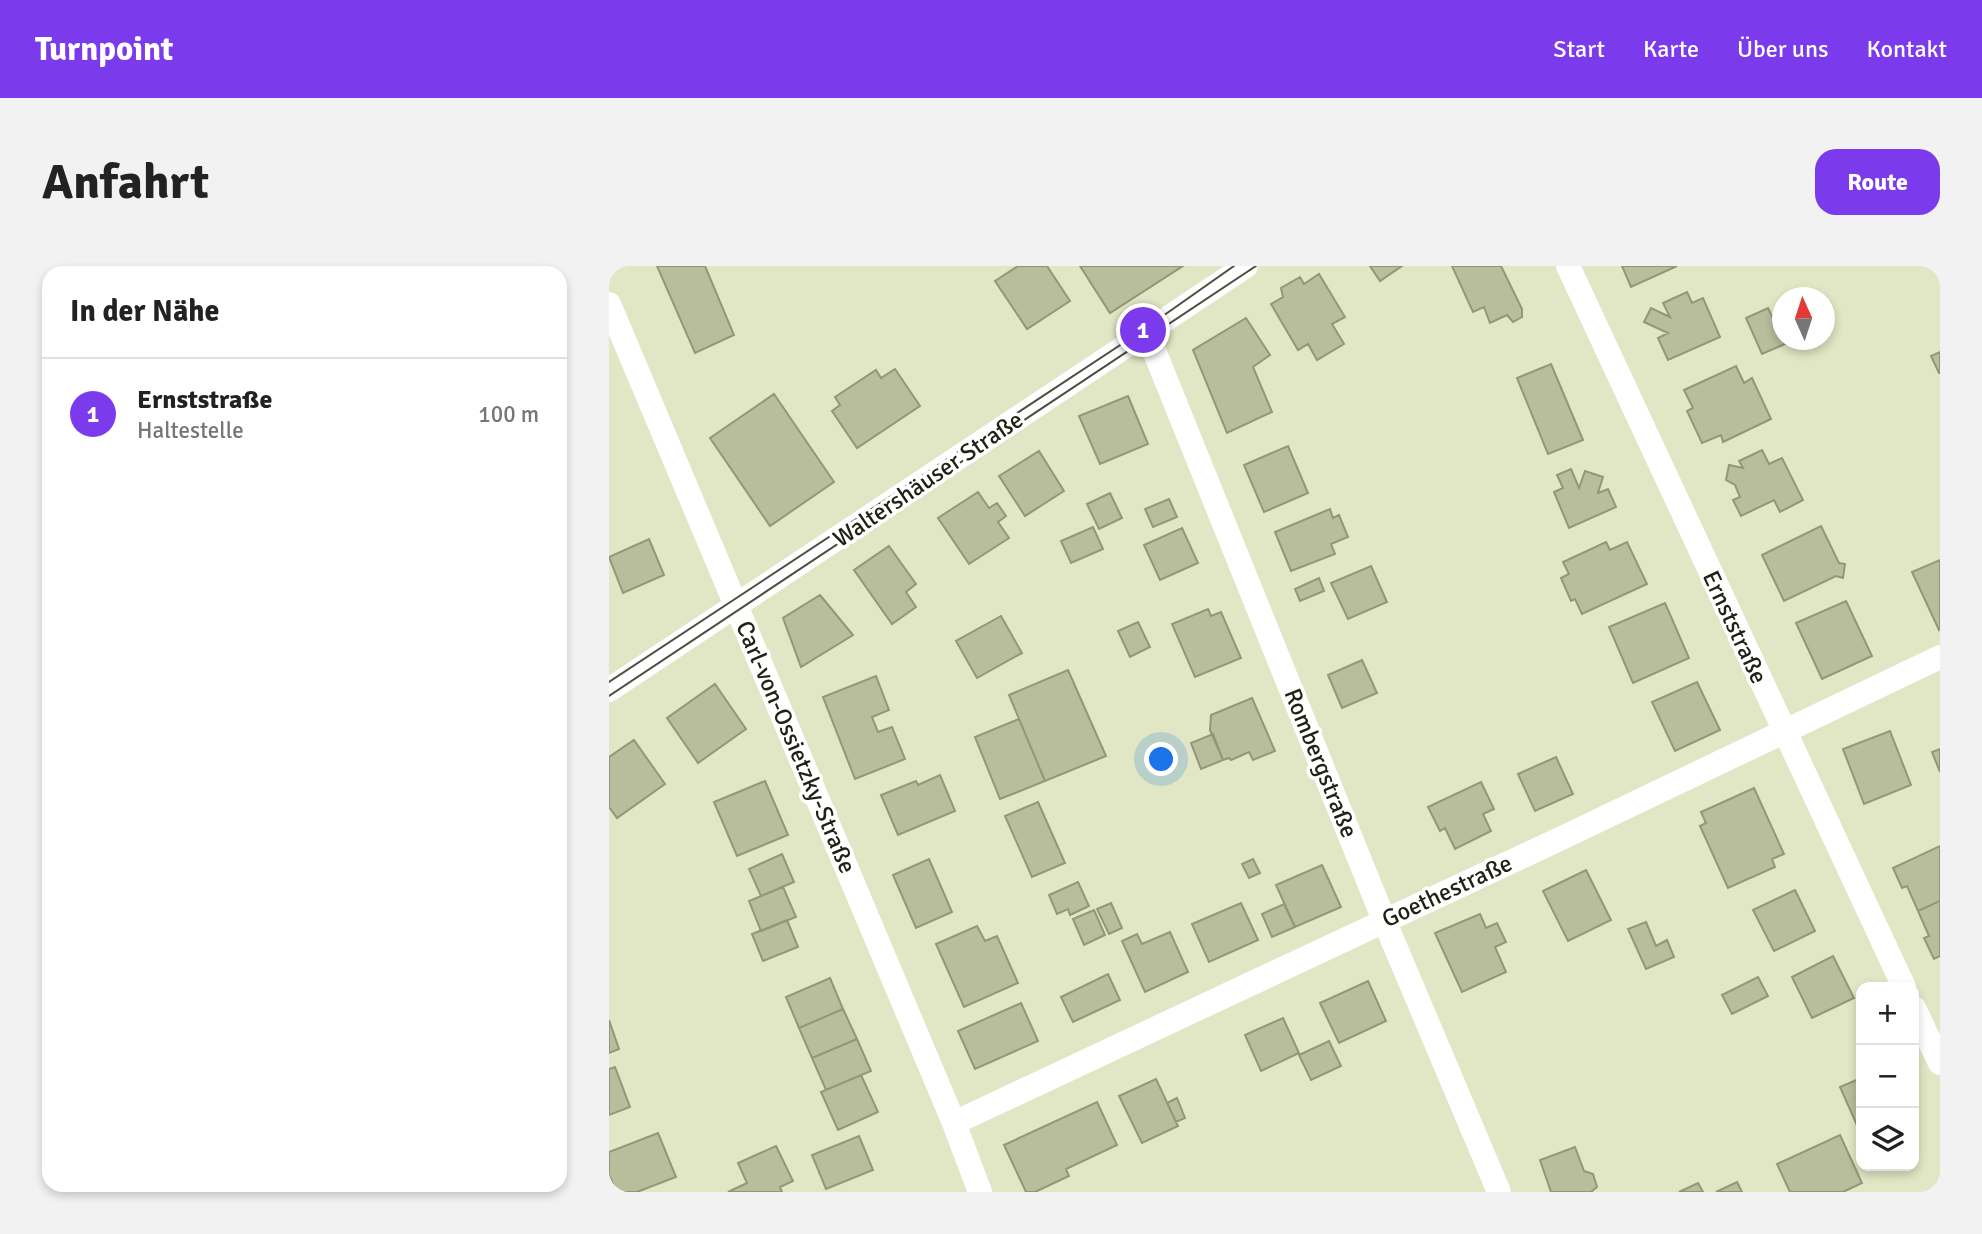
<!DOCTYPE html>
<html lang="de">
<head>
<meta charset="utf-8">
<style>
	:root { --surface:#fff; --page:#f2f2f2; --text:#222; --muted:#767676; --line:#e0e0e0; --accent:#7c3aed }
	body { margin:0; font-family:Signika,sans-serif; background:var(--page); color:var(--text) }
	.controls { position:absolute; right:21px; bottom:21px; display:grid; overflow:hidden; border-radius:14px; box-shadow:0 4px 10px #0003 }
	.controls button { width:63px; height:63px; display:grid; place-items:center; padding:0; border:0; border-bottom:2px solid var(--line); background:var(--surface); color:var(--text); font:35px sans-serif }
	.compass { position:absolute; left:1163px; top:21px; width:63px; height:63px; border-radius:50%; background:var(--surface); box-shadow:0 4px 10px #0003; rotate:357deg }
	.you { position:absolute; left:553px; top:494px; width:24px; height:24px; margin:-18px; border:5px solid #fff; border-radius:50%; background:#1a73e8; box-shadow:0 0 0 10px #1a73e833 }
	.badge { display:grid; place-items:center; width:46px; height:46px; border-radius:50%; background:var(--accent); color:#fff; font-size:23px; font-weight:700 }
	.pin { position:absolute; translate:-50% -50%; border:4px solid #fff; box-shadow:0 2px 7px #0006 }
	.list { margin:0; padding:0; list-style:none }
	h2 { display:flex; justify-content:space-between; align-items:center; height:91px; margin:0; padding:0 28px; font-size:30px }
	h2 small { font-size:23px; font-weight:400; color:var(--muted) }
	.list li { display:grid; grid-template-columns:46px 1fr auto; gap:21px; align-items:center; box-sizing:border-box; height:112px; padding:0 28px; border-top:2px solid var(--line) }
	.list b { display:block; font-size:26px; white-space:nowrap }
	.list p { margin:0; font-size:23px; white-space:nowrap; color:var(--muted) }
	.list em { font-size:23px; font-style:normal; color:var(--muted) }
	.icon { flex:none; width:38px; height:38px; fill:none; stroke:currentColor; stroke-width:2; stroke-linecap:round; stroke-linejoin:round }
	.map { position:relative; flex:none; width:1331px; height:926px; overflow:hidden; border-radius:21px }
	header { display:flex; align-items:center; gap:42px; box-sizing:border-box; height:98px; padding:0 35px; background:var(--accent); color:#fff }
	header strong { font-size:33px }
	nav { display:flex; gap:38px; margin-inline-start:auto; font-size:24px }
	.intro { display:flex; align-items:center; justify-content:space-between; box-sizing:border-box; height:168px; padding:0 42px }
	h1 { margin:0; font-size:49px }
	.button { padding:18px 32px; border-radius:21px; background:var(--accent); color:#fff; font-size:24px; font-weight:700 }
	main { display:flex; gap:42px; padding:0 42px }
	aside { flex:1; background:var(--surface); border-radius:21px; box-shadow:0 4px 10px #0003 }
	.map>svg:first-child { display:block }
</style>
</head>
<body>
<header>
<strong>Turnpoint</strong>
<nav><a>Start</a><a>Karte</a><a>Über uns</a><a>Kontakt</a></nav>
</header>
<div class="intro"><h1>Anfahrt</h1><a class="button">Route</a></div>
<main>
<aside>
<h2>In der Nähe<small></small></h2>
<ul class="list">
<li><span class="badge">1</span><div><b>Ernststraße</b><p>Haltestelle</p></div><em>100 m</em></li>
</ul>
</aside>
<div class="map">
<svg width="1331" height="926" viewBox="0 0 1331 926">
	<rect width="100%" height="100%" fill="#e1e6c4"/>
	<path fill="#b8bd9b" stroke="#929777" stroke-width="2" d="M48 0H96L125 69 86 87Z
		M409 0H438L461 35 418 63 386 15Z
		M471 0H574L501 47Z
		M761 0H793L771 15Z
		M843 0H892L913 43V51L904 56 898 49 881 57 875 41 864 46Z
		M1013 0H1068L1022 21Z
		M710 8 736 51 723 58 735 78 708 94 699 78 689 84 662 38 674 31 672 22 691 11 695 18Z
		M1078 26 1083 37 1094 32 1111 71 1059 94 1049 72 1059 67 1035 56 1042 42 1061 51 1054 37Z
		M1159 42 1176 78 1153 88 1137 52Z
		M637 52 661 89 644 101 663 146 618 167 584 84Z
		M1331 86V107H1330L1322 90Z
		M942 98 974 174 939 188 908 112Z
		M1127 100 1135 117 1143 112 1162 153 1114 176 1112 169 1093 177 1078 145 1084 142 1075 124Z
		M286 103 311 140 248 182 223 145 231 139 226 131 267 104 272 112Z
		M165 128 225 216 161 260 101 172Z
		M519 130 539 178 491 198 470 150Z
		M679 180 699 227 655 246 635 199Z
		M1153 184 1160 198 1173 192 1194 234 1171 246 1165 234 1132 250 1124 234 1131 231 1126 219 1117 214 1120 199 1134 202 1130 195Z
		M430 185 455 225 416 250 390 210Z
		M962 203 970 222 976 205 994 211 989 227 999 223 1007 241 960 262 945 226 954 222 948 209Z
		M369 226 380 242 388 237 397 250 389 256 400 272 360 298 329 252Z
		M501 227 513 252 490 263 478 238Z
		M560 233 568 251 544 261 536 243Z
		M721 243 724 252 730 249 739 271 722 278 726 288 682 305 666 266Z
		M1212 260 1230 297 1236 298 1234 312 1227 310 1175 335 1153 289Z
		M484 261 494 283 462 297 452 275Z
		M573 262 589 297 551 314 535 279Z
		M40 273 55 309 14 327 0 291Z
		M997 276 1001 284 1018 276 1038 318 973 348 966 333 962 335 952 312 960 308 954 296Z
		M280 280 307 318 297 326 307 341 283 358 245 304Z
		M1331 294V363L1330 364 1303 306Z
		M762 300 778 336 739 353 722 317Z
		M710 312 715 325 691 335 686 323Z
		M211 329 244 369 192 401 174 352Z
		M1237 335 1263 390 1213 413 1187 357Z
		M1056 337 1080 392 1024 417 1000 361Z
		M599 343 602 350 612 346 632 392 586 411 563 358Z
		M392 350 413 387 368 412 347 375Z
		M529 356 541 381 521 391 509 365Z
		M753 394 768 427 733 442 719 409Z
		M459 404 497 490 436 515 400 429Z
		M267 410 280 444 263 451 269 466 283 461 296 493 246 513 214 431Z
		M1088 416 1111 464 1066 485 1043 436Z
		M106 418 137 463 89 497 58 452Z
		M643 432 666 485 644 494 640 486 622 494 620 492 614 494 601 464 602 449Z
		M410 453 436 515 391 533 366 471Z
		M1281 465 1302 519 1255 538 1234 483Z
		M604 468 614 494 592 503 582 477Z
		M25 474 56 518 8 552 0 541V491Z
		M1331 483V506L1323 486Z
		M947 491 964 528 926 545 909 508Z
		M331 509 346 545 289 569 272 529 307 515 309 519Z
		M156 515 179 569 128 590 105 536Z
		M872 516 885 543 874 548 882 565 846 583 836 562 831 565 819 541Z
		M1145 522 1175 588 1163 593 1166 601 1119 622 1091 560 1097 557 1092 546Z
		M429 536 456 597 423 611 396 550Z
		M1331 580V635L1309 645 1298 620 1293 622 1284 602Z
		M173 588 185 616 152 630 140 603Z
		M320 593 343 646 307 662 284 609Z
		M644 593 651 607 640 612 633 598Z
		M713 599 732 641 686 661 667 619Z
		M977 604 1002 654 959 675 934 625Z
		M469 616 480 640 461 649 459 643 448 648 440 629Z
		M174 621 187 651 152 665 140 635Z
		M1186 624 1206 665 1165 685 1144 644Z
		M1331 635V690L1325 693 1315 672 1320 670 1309 645Z
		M502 637 513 662 500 668 488 643Z
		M632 637 649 674 600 696 583 658Z
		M675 638 686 661 663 671 653 648Z
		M485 644 496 669 475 679 464 653Z
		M871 648 877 662 888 657 897 676 886 681 897 706 853 726 826 667Z
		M178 654 189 681 154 695 143 668Z
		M1037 656 1047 680 1058 674 1065 691 1037 703 1019 663Z
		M368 660 376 675 388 670 409 717 355 741 327 678Z
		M561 666 579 706 536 726 513 675 528 668 533 678Z
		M1224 690 1245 732 1203 752 1183 711Z
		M499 708 511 734 464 756 452 731Z
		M1149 711 1159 730 1123 748 1113 729Z
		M221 712 234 743 190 762 177 731Z
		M759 715 777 755 730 777 711 737Z
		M412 737 429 775 366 803 349 765Z
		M234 743 248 773 203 792 190 762Z
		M674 752 690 787 652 805 636 769Z
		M0 754 10 783 0 787Z
		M248 773 262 805 217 824 203 792Z
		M720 775 732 800 702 814 690 789Z
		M6 801 21 841 0 849V803Z
		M252 809 269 846 229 864 212 826Z
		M1252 812V866H1251L1231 821Z
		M547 813 569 860 533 877 510 830Z
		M568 832 576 852 567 856 558 837Z
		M488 836 508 879 457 903 460 910 426 926H417L395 879Z
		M49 867 67 911 28 926H7L0 909V886Z
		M1231 869 1253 917 1234 926H1181L1168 898Z
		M250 870 264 904 217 923 203 889Z
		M167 880 184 915 171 921 173 926H119L138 917 129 897Z
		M966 881 975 905 984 908 988 921 982 926H942L931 894Z
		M1128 916 1133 926H1107Z
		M1089 917 1094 926H1070Z"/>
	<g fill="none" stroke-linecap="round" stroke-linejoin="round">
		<path stroke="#fff" stroke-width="24" d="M959 0 1295 721
			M0 38 345 857 371 926
			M538 67 775 654 890 926
			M0 424 637 0
			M1305 742 1331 797
			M345 857 957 570 1331 391"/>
		<path stroke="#4d4f3e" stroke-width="2" d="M0 416 534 64 625 0
			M0 430 647 0"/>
	</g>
	<g text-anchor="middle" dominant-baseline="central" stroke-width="7" stroke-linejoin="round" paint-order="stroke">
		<g font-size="24" fill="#1f2114" stroke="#fff">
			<text transform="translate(319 213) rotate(-34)">Waltershäuser Straße</text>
			<text transform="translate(1126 361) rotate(65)">Ernststraße</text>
			<text transform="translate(187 481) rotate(67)">Carl-von-Ossietzky-Straße</text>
			<text transform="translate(712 497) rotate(68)">Rombergstraße</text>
			<text transform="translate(838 625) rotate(-25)">Goethestraße</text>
		</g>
	</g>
</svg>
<div class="controls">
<button>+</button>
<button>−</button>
<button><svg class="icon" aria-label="layers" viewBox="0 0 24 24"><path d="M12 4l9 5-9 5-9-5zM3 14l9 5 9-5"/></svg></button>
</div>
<svg class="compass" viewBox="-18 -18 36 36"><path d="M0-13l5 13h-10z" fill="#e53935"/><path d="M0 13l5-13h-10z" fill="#767676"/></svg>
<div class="you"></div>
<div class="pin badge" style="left:534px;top:64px">1</div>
</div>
</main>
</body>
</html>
